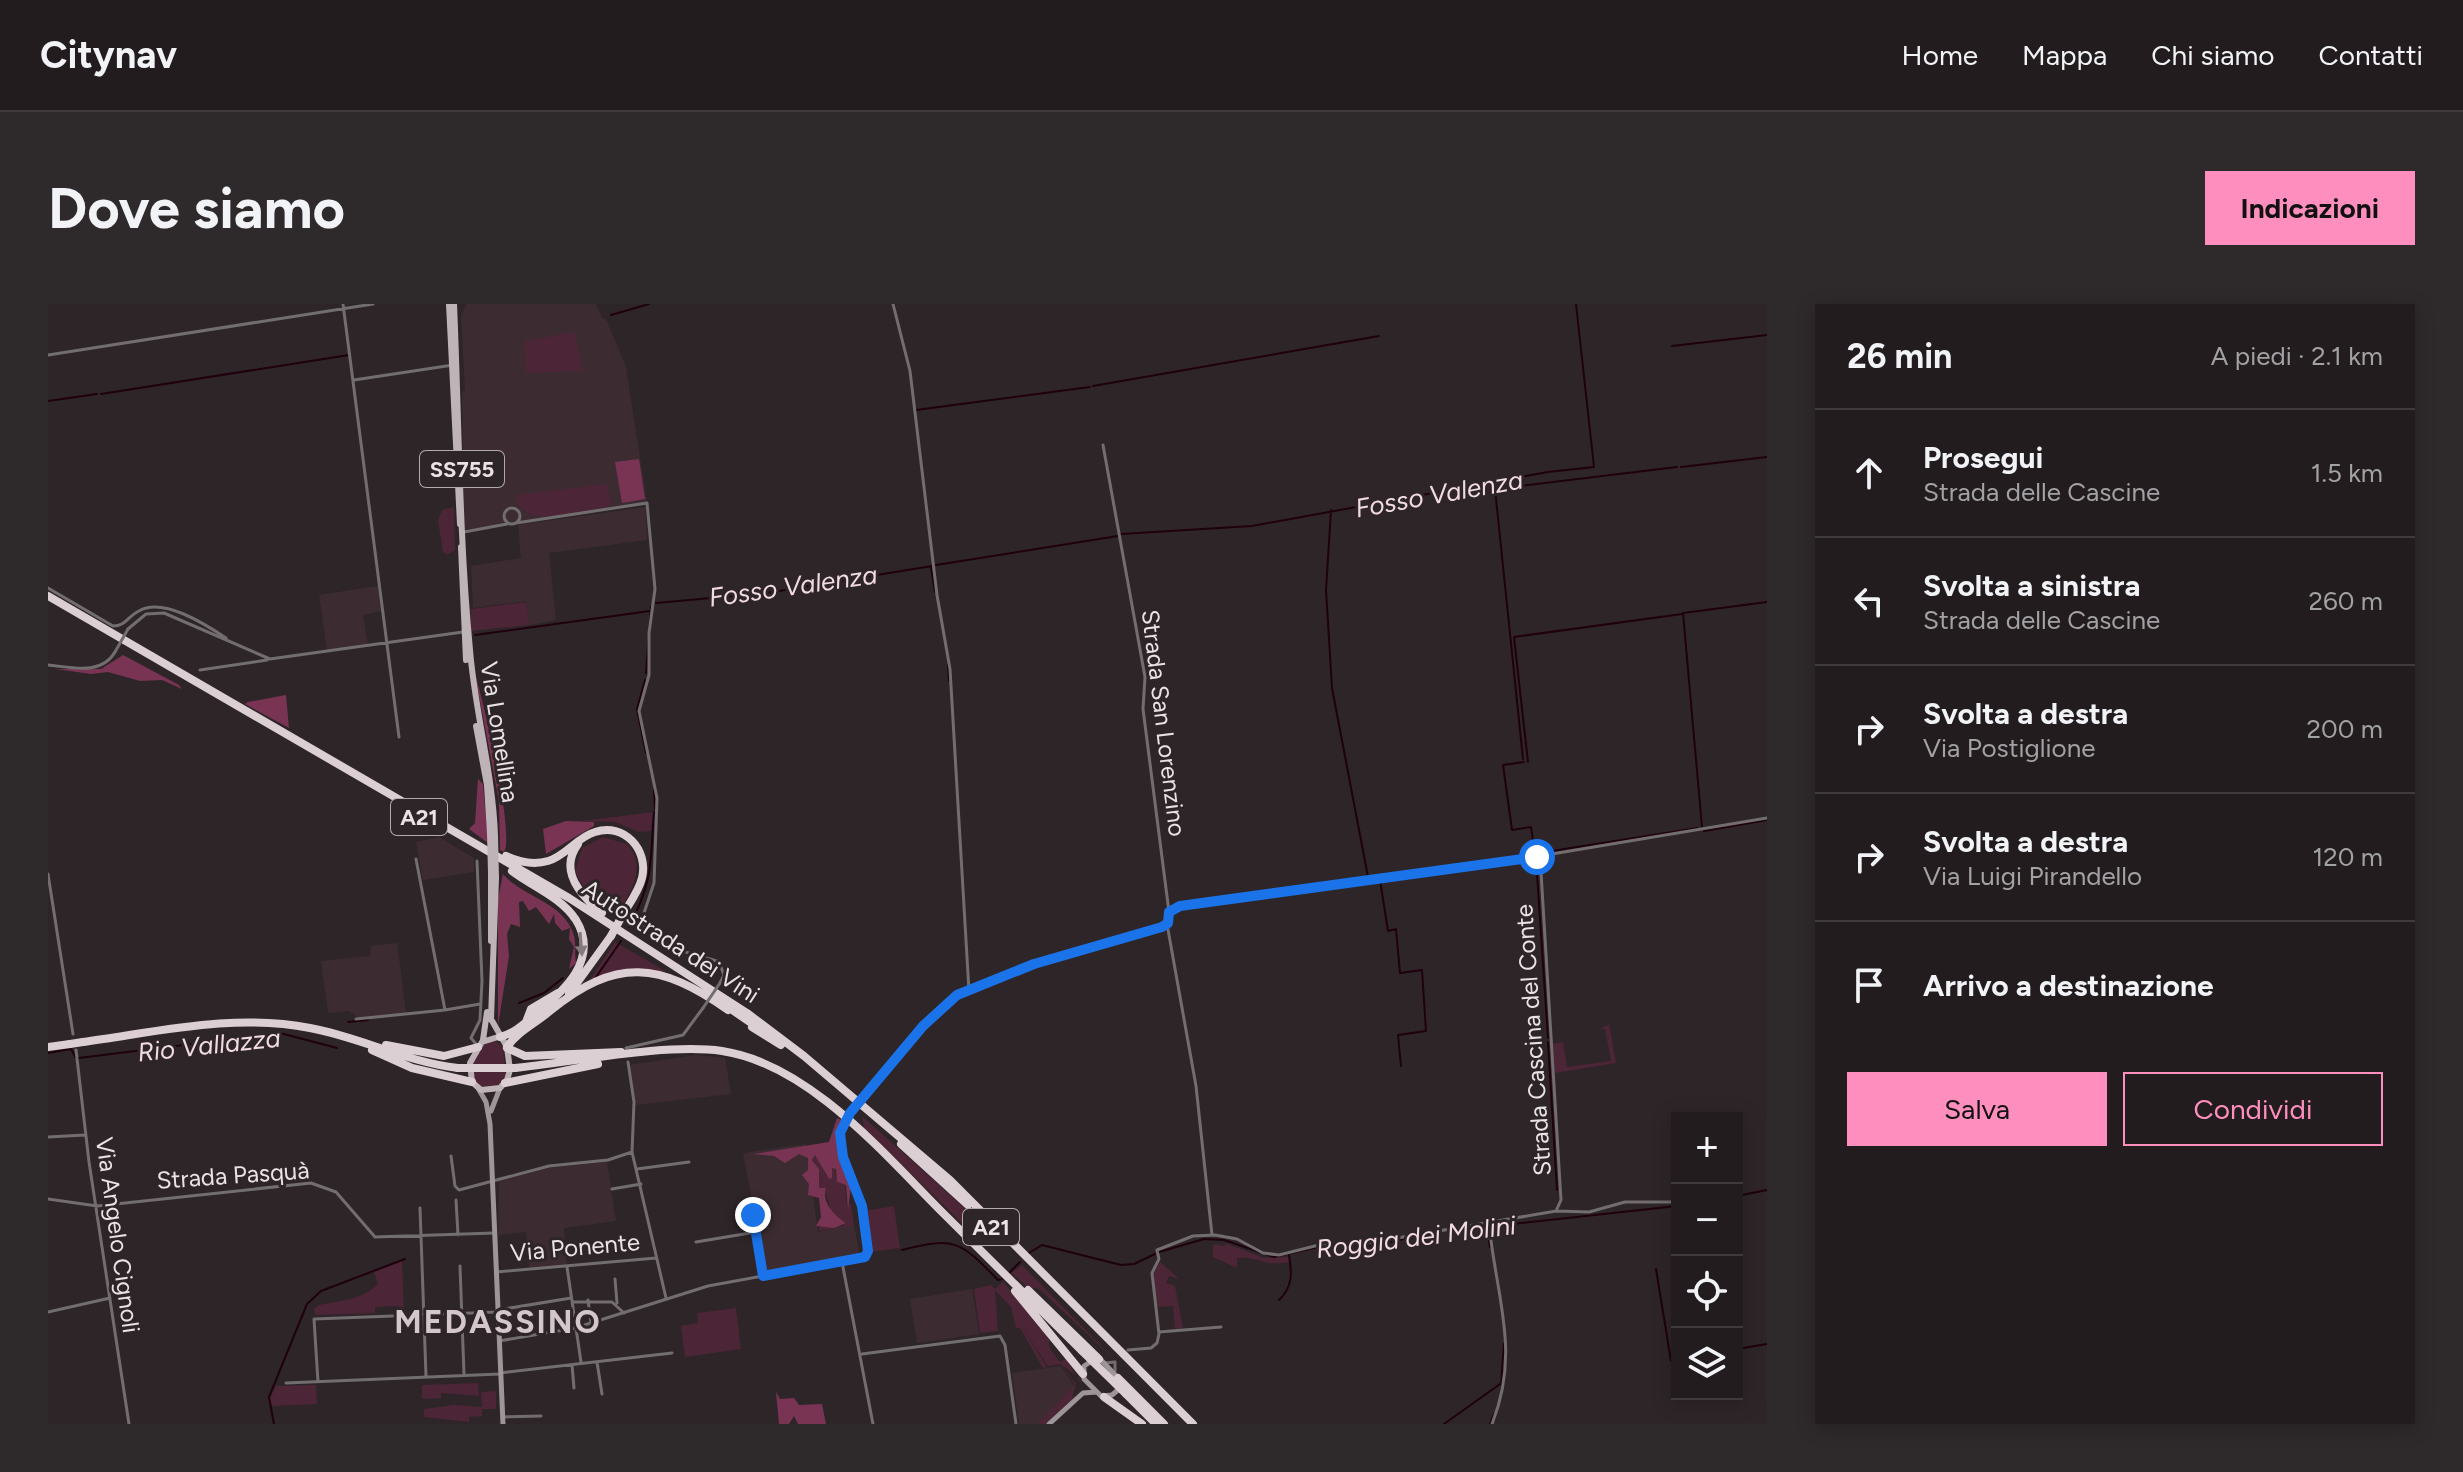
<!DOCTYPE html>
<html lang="it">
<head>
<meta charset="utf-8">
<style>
	:root { --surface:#221c1e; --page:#2e292b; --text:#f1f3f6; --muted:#a2a1a4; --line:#3f3a3c; --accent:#fd8ebe }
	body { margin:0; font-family:Figtree,sans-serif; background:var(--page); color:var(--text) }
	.controls { position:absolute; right:24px; bottom:24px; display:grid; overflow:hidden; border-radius:0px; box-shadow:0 4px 20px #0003 }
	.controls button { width:72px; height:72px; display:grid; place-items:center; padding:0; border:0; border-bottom:2px solid var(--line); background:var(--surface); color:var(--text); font:40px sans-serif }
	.stop { position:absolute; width:24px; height:24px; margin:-18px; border:6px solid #1a73e8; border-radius:50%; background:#fff }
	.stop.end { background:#1a73e8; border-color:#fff; box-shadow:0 2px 8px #0008 }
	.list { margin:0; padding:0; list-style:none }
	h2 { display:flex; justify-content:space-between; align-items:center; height:104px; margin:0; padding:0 32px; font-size:34px }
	h2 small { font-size:26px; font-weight:400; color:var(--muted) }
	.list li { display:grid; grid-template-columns:52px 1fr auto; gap:24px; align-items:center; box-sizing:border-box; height:128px; padding:0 32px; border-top:2px solid var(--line) }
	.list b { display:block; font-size:30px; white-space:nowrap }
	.list p { margin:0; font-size:26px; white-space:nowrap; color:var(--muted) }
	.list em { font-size:26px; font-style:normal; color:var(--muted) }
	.actions { display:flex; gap:16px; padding:24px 32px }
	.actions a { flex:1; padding:18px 0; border:2px solid var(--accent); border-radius:0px; text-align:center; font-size:28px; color:var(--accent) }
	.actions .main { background:var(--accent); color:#111 }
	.icon { flex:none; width:44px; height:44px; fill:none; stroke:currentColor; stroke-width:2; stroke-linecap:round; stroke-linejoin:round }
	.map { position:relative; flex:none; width:1719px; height:1120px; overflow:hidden; border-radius:0px }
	header { display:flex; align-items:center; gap:48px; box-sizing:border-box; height:112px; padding:0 40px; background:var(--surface); border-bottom:2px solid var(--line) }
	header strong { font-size:38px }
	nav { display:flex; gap:44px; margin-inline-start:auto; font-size:28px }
	.intro { display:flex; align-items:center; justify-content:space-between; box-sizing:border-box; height:192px; padding:0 48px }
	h1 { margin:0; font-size:56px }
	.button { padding:20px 36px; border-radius:0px; background:var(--accent); color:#111; font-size:28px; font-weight:700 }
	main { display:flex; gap:48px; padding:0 48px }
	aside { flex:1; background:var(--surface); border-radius:0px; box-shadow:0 4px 20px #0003 }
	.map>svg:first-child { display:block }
</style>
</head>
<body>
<header>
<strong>Citynav</strong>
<nav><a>Home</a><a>Mappa</a><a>Chi siamo</a><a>Contatti</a></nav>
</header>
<div class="intro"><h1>Dove siamo</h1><a class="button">Indicazioni</a></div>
<main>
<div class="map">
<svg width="1719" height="1120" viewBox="0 0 1719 1120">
	<rect width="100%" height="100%" fill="#2e2528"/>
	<path fill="#3c2c32" d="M419 0H548L555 15H558L578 63 599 199 416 226 414 88 417 86 413 11Z
		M598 203 599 236 501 249 508 316 482 321 478 297 425 304 423 262 473 254 470 221Z
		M330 282 334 307 315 311 320 341 279 347 271 291Z
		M391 533 426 554V568L375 576 368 538Z
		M349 639 358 709 311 714 301 707 280 709 273 657 322 652 323 642Z
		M648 751 677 754 683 790 587 801 581 761Z
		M758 840 770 928 806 921 812 953 718 969 695 849Z
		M559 858 568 917 516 924 519 962 481 964 478 928 450 931 451 877 501 864Z
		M924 985 931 1030 869 1039 862 995Z
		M1013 1062 1026 1082 1025 1086 989 1120H971L964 1069Z"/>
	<path fill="#4c2536" d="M526 28 535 67 478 69 476 37Z
		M559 180 563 200 558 203C533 206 472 228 467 191Z
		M406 203 407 246 399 251 395 248 390 216 394 206Z
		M478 298 482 321 423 327V305Z
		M605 508 603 527 591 528 567 518 535 517Z
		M555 533 579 540C601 563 581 590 568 613L540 593 527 567 534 544Z
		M567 638 619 668 575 665 542 676Z
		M1561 720 1568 759 1507 769 1505 740 1515 738 1519 763 1563 757 1557 725H1552Z
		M447 736 455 744 458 774 451 781 434 783 426 777 424 760 438 738Z
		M814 812 928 914 930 935 816 824Z
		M768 851 778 871 784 874V863L787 864 789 878 797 880 799 903 803 899 806 922 771 927V923L796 922 783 906 776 884H771V866L764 855Z
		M846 902 852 944 822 948 816 907Z
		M1177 939 1216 954 1241 953 1242 958C1213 963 1213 952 1189 954V964L1165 953V940L1177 942Z
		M354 956 356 1010 350 1002 327 1003V1009L267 1011 266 1005 271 1001C292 997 314 996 330 980L326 967Z
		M1112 958 1129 973 1130 975 1121 972 1118 979 1127 982 1135 1024 1127 1025 1125 1002 1109 1003 1105 971Z
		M974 961 1067 1056 991 985 985 983 986 989 963 969Z
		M955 978 1000 1031 1002 1045 1012 1058 1018 1055 1034 1082 1031 1074 1014 1061 1028 1080 1024 1094 1030 1090 997 1120H989L1027 1081 1013 1060 1000 1062 974 1023 999 1063 995 1064 972 1024H968L963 1003 947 986 950 1027 932 1029 926 985 943 981 947 985Z
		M688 1004 693 1045 637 1053 633 1022 650 1019 649 1009Z
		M430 1079 431 1092 393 1089V1094L374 1095V1081Z
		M268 1081 269 1100 223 1102 220 1098 228 1082Z
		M448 1087V1105H434V1112L421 1113V1118L376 1113V1105L406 1101 434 1103 433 1088Z"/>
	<path fill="#793454" d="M591 155 597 195 574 199 567 158Z
		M75 351 131 381 134 385 114 376 92 377 60 368 43 370 8 365H53Z
		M427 370C435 395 467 532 456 548L452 546 451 497Z
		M238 391 241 424 197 400 200 398Z
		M430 475 435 480 440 539 421 525 427 519Z
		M518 517 546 518V522L498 550 495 525Z
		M455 570C473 592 515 598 525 629 529 640 526 648 528 659L521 665 526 643 521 635 522 624 514 627 507 619 506 610 501 620 488 603 481 607 475 597 471 598 472 623 463 620 459 630 461 652 450 722V595Z
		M789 814 794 816C783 851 807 873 813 907L803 882 800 907 798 881 789 878 788 865 784 864V874L781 875 767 851 764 856 771 865V884H778C773 899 788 913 798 919L786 924 768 922 773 913 771 894 760 891 761 880 754 871 760 866V854L751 850 737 859 726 852 706 850 781 838Z
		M728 1088 732 1095 746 1094 751 1101 774 1100 778 1120H750L746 1112 741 1120H731Z"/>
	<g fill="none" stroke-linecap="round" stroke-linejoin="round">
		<path stroke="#1f000e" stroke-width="2" d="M563 11 601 0
			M1624 42 1719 31
			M1045 82 1331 32
			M53 90 301 51
			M0 97 49 90
			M868 106 1042 83
			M1633 163 1719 153
			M1283 206 1278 286 1284 384 1320 573
			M1073 230 1204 222 1500 168 1546 163 1528 0
			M888 261 1070 232
			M883 263 887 288
			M608 299 719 289 884 262
			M427 331 602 307
			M900 361 901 377
			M598 369 603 303
			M597 376 589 405 598 449
			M1475 455 1447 185 1629 163
			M1480 458 1466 333 1634 310
			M606 486 607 505
			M1654 523 1635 309 1719 298
			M1656 527 1719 516
			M1491 549 1650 524
			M1488 555 1500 734
			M1324 573 1487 550 1483 523 1464 526 1455 461 1476 458
			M1332 576 1340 627 1348 625 1352 669 1374 666 1378 727 1350 731 1353 762
			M581 623C606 575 602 559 606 508
			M548 673 573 637
			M471 699 496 689 515 674
			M300 718 320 716
			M1500 738 1509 886
			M0 749 23 745 28 754
			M31 754 232 729 289 744
			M1689 892 1719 886
			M1400 927 1629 902
			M1440 930 1442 943
			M1301 941 1322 942 1366 933
			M854 946C908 932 913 938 950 976L954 975
			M1111 948 1156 935 1176 936 1226 953 1275 942
			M981 949 994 941 1073 961 1086 960 1107 950
			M1608 965 1623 1057
			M962 968 972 958
			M1231 996C1245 983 1244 969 1241 951
			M1689 1045 1719 1040
			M1626 1056 1629 1055
			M1453 1081 1456 1040
			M226 1120 221 1093 259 1000 273 987 357 955
			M1396 1120 1452 1080
			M1442 1120 1446 1110"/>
		<path stroke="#726d6f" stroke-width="3" d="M295 0 351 433
			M845 0 862 67 889 291 902 365 921 687
			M0 51 325 0
			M306 76 405 61
			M1055 141 1097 373 1095 405 1121 608
			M456 212a8 8 0 1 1 16 0a8 8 0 1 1-16 0Z
			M468 219 599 199 607 285 601 329V371L591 407 609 494 606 579 593 618C603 645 648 649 671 658L676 671 672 679
			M416 228 459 220
			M0 284 65 322C78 322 80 312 91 307 115 293 157 320 178 334
			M80 325 98 310 116 309 222 355 415 328
			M0 361C23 363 53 372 67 348
			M152 366 219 356
			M368 555 397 706 432 700
			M0 570 25 730
			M1119 620 1148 782 1164 931
			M308 715 397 706
			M428 740 423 734 432 716 434 677 429 557
			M578 744 635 731 655 704
			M28 746 41 858 81 1120
			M580 758 586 798 584 848 618 994
			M820 788 902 694 986 660 1114 623 1125 604 1492 552
			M0 833 37 831
			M403 852 407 882 411 886 501 862 560 856 584 848
			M589 865 641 858
			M564 885 593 880
			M0 895 49 902 263 879 288 888 327 933 446 929
			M408 896 410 931
			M372 904 378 1072
			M1508 907 1513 896 1492 552 1719 514
			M705 910 715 972
			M1441 920C1448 993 1473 1047 1444 1120
			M648 938 708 928
			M794 958 825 1120
			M412 962 416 1070
			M519 963 533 1058
			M448 968 608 954
			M567 975 569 999
			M540 996 543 1019
			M525 998H564L576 1009
			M450 1006 523 994
			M0 1008 62 994
			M1111 1028 1173 1023
			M451 1037 527 1024 660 982 817 953 820 947 813 898 793 846 795 820
			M1080 1046 1103 1044 1109 1039 1111 1030 1104 969 1111 955 1109 946 1145 932 1167 931 1189 935 1215 949 1231 951 1271 941 1320 939 1508 907 1541 908 1577 898H1629
			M814 1050 952 1032 957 1041 968 1120
			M549 1058 554 1090
			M1057 1059 1067 1058V1067
			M524 1061 526 1084
			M452 1069 624 1049
			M270 1078 266 1015 450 1008
			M238 1079 452 1070
			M454 1113 493 1112"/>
		<path stroke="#9d9598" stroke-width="5" d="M430 784 438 798 442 820 455 1120
			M443 807 452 784
			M1047 1055 1054 1057 1070 1074V1086L1064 1091 1053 1092 1036 1075V1062Z
			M1001 1120 1035 1089 1048 1088"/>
		<path stroke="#beb3b7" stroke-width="6" d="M401 0 412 220
			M406 0C411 115 411 231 422 346 427 409 445 469 447 532
			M413 243 418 356
			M428 422 439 481 442 530
			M443 569V637
			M448 574 443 715 459 743 462 766 459 776 452 784 433 786 424 778 422 759 434 738 450 733
			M435 736 439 708"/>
		<path stroke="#dccfd3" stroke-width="8" d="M0 292 521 594 699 709 756 752 902 876 1145 1120
			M530 540C510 567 533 592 554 609
			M458 552C471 558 486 561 500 557 518 552 529 533 547 528 576 518 601 546 594 574 591 587 581 600 574 612
			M521 690 563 632
			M677 701 709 723
			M478 718 483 705 510 689
			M704 723 733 741
			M452 733C467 729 477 719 488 710 516 687 552 655 528 616 513 593 485 583 464 567
			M35 738C109 728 187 709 262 724 312 733 358 758 410 764
			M338 741 396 752 430 743
			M0 743 22 740
			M459 743C469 728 488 719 502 707 568 653 612 658 680 706
			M459 744 477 752 573 748
			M324 746 364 764 424 778
			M467 764C526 758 618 739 674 747 761 760 836 850 896 910 942 956 988 1001 1034 1047
			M457 779 550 760
			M853 840 920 901
			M980 986 1051 1055
			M967 987 1035 1070
			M1070 1074 1116 1120
			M1078 1090 1108 1120
			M1056 1093 1094 1120"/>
		<path stroke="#726d6f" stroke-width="3" d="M67 348 80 325
			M655 704 672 679
			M795 820 820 788"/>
		<path stroke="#beb3b7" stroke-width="6" d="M442 530 443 569
			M447 532 448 574"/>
		<path stroke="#dccfd3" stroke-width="8" d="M563 632 574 612
			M22 740 35 738
			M410 764H467
			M1034 1047 1078 1090"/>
	</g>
	<defs><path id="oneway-solid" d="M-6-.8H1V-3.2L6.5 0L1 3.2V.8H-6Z" transform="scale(2)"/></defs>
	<use fill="#857a7e" href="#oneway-solid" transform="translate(533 640) rotate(85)"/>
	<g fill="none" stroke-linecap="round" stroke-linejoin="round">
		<path stroke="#1a73e8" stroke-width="10" d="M705 911 715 972 817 953 820 947 814 902 795 853 792 829 802 809 875 722 909 691 986 660 1114 623 1120 619 1121 608 1132 602 1489 553"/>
	</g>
	<g text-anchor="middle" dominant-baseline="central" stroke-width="6" stroke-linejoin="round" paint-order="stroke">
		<g fill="#2e2528" stroke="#b2aaac" stroke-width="2">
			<rect x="372" y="147" width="84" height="36" rx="6"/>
			<rect x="343" y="495" width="56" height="36" rx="6"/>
			<rect x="915" y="905" width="56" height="36" rx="6"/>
		</g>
		<g font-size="22" font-weight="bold" fill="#eae3e5">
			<text x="414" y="165">SS755</text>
			<text x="371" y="513">A21</text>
			<text x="943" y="923">A21</text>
		</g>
		<g font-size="24" fill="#eae3e5" stroke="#2e2528">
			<text transform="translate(1116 419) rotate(83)">Strada San Lorenzino</text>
			<text transform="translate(452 428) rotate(81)">Via Lomellina</text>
			<text transform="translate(623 637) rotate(33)">Autostrada dei Vini</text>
			<text transform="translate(1485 736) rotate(-94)">Strada Cascina del Conte</text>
			<text transform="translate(185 871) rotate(-4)">Strada Pasquà</text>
			<text transform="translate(70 931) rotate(82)">Via Angelo Cignoli</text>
			<text transform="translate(527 943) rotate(-5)">Via Ponente</text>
		</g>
		<g font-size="26" font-style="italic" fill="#f2dbe3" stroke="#2e2528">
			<text transform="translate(1391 190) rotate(-10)">Fosso Valenza</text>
			<text transform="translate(745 282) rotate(-8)">Fosso Valenza</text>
			<text transform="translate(161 741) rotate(-6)">Rio Vallazza</text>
			<text transform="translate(1368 933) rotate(-7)">Roggia dei Molini</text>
		</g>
		<g font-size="32" font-weight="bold" letter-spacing="2" fill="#d4c7cc" stroke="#2e2528">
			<text x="450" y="1018">MEDASSINO</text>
		</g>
	</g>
</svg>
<div class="controls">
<button>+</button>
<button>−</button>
<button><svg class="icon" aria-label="locate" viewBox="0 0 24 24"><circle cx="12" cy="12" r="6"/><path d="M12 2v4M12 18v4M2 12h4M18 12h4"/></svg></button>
<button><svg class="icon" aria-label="layers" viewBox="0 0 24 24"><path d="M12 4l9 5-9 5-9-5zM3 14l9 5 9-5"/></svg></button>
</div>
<div class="stop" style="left:1489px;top:553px"></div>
<div class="stop end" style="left:705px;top:911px"></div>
</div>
<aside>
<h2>26 min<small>A piedi · 2.1 km</small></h2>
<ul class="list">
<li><svg class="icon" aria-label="ahead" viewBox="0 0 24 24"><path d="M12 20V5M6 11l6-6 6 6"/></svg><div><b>Prosegui</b><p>Strada delle Cascine</p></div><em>1.5 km</em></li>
<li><svg class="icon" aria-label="left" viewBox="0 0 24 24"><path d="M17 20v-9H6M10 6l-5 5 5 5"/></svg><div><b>Svolta a sinistra</b><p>Strada delle Cascine</p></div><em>260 m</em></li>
<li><svg class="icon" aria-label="right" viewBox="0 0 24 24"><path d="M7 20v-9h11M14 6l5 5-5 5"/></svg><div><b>Svolta a destra</b><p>Via Postiglione</p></div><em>200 m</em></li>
<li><svg class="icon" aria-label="right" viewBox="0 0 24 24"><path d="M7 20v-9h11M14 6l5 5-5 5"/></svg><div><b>Svolta a destra</b><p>Via Luigi Pirandello</p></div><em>120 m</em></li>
<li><svg class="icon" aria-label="arrive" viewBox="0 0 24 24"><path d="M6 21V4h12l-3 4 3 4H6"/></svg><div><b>Arrivo a destinazione</b></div></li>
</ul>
<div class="actions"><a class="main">Salva</a><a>Condividi</a></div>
</aside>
</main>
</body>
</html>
